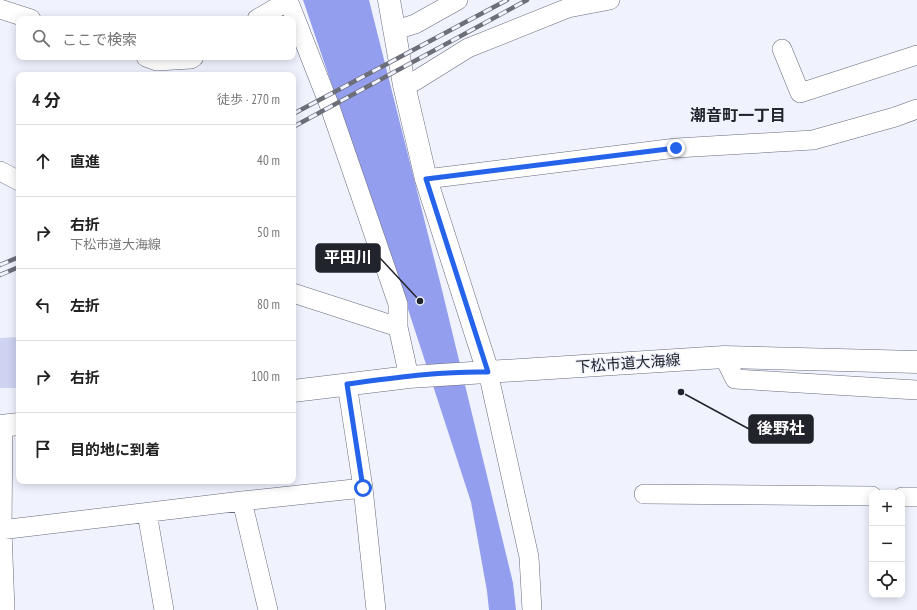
<!DOCTYPE html>
<html lang="ja">
<head>
<meta charset="utf-8">
<style>
	:root { --surface:#fff; --page:#f2f2f2; --text:#222; --muted:#767676; --line:#e0e0e0 }
	body { margin:0; font-family:"PT Sans Narrow","Noto Sans JP",sans-serif; background:var(--page); color:var(--text) }
	.controls { position:absolute; right:12px; bottom:12px; display:grid; overflow:hidden; border-radius:8px; box-shadow:0 2px 10px #0003 }
	.controls button { width:36px; height:36px; display:grid; place-items:center; padding:0; border:0; border-bottom:1px solid var(--line); background:var(--surface); color:var(--text); font:20px sans-serif }
	.stop { position:absolute; width:12px; height:12px; margin:-9px; border:3px solid #2563eb; border-radius:50%; background:#fff }
	.stop.end { background:#2563eb; border-color:#fff; box-shadow:0 1px 4px #0008 }
	.list { margin:0; padding:0; list-style:none }
	h2 { display:flex; justify-content:space-between; align-items:center; height:52px; margin:0; padding:0 16px; font-size:17px }
	h2 small { font-size:13px; font-weight:400; color:var(--muted) }
	.list li { display:grid; grid-template-columns:26px 1fr auto; gap:12px; align-items:center; box-sizing:border-box; height:72px; padding:0 16px; border-top:1px solid var(--line) }
	.list b { display:block; font-size:15px; white-space:nowrap }
	.list p { margin:0; font-size:13px; white-space:nowrap; color:var(--muted) }
	.list em { font-size:13px; font-style:normal; color:var(--muted) }
	.icon { flex:none; width:22px; height:22px; fill:none; stroke:currentColor; stroke-width:2; stroke-linecap:round; stroke-linejoin:round }
	.map { position:relative; flex:none; width:917px; height:610px; overflow:hidden }
	.search { position:absolute; background:var(--surface); box-shadow:0 2px 10px #0003; left:16px; top:16px; width:280px; height:44px; display:flex; align-items:center; gap:10px; box-sizing:border-box; padding:0 14px; border-radius:8px; color:var(--muted); font-size:15px }
	.panel { position:absolute; background:var(--surface); box-shadow:0 2px 10px #0003; left:16px; top:72px; width:280px; height:412px; border-radius:8px }
	.map>svg:first-child { display:block }
</style>
</head>
<body>
<div class="map">
<svg width="917" height="610" viewBox="0 0 917 610">
	<rect width="100%" height="100%" fill="#f0f3fe"/>
	<path fill="#ced3f1" d="M19 337V388H0V338Z"/>
	<path fill="#949eee" d="M303 0H369L442 290 513 583 516 610H489L487 591 471 502 407 306Z"/>
	<g fill="none" stroke-linecap="round" stroke-linejoin="round">
		<g stroke="#676a7b" stroke-width="20">
			<path id="street" d="M288 0 330 107 398 304V327L409 377
				M0 9 31 19
				M257 19 288 1
				M396 30 415 24 458 0
				M782 49 800 93 917 55
				M146 57 157 61 191 59 194 57
				M404 85 415 81 468 48 568 8 610 0
				M0 171 19 181
				M426 179 676 148 813 140 895 117 917 109
				M293 293 398 327
				M724 357 735 379 917 390
				M488 372 529 557 532 610
				M347 384 363 488
				M3 426 2 530 5 610
				M644 494 872 496
				M902 497H917
				M242 501 268 610
				M147 513 164 610
				M0 530 242 501 363 488 376 610"/>
		</g>
		<g stroke="#676a7b" stroke-width="23">
			<path id="secondary" d="M389 0 404 85 426 179 488 372
				M293 391 409 377 724 357 917 362
				M0 426 19 424"/>
		</g>
		<use href="#street" stroke="#fff" stroke-width="19"/>
		<use href="#secondary" stroke="#fff" stroke-width="22"/>
		<g stroke="#6d6f78" stroke-width="4.5">
			<path id="rail" d="M293 114 507 0
				M293 127 527 0
				M0 265 19 257
				M0 275 19 267"/>
		</g>
		<use href="#rail" stroke="#f0f3fe" stroke-width="3" stroke-dasharray="9" stroke-linecap="butt"/>
	</g>
	<g fill="none" stroke-linecap="round" stroke-linejoin="round">
		<path stroke="#2563eb" stroke-width="5" d="M363 488 347 384C393 378 441 371 488 372L426 179 676 148"/>
	</g>
	<g text-anchor="middle" dominant-baseline="central" stroke-width="3" stroke-linejoin="round" paint-order="stroke">
		<g font-size="15" fill="#22242b" stroke="#f0f3fe">
			<text transform="translate(628 363) rotate(-4)">下松市道大海線</text>
		</g>
		<g font-size="16" font-weight="bold" fill="#22242b" stroke="#f0f3fe">
			<text x="738" y="115">潮音町一丁目</text>
		</g>
	</g>
	<path fill="none" stroke="#22242b" stroke-width="1.5" d="M420 301L380 258M681 392L749 429"/>
	<g fill="#22242b" stroke="#f0f3fe" stroke-width="1.5">
		<circle cx="420" cy="301" r="4"/>
		<circle cx="681" cy="392" r="4"/>
	</g>
	<g fill="#22242b" stroke="#22242b" stroke-width="1.5">
		<rect x="316" y="244" width="64" height="28" rx="4"/>
		<rect x="749" y="415" width="64" height="28" rx="4"/>
	</g>
	<g font-size="16" text-anchor="middle" font-weight="bold" fill="#fff">
		<text x="348" y="263">平田川</text>
		<text x="781" y="434">後野社</text>
	</g>
</svg>
<div class="controls">
<button>+</button>
<button>−</button>
<button><svg class="icon" aria-label="locate" viewBox="0 0 24 24"><circle cx="12" cy="12" r="6"/><path d="M12 2v4M12 18v4M2 12h4M18 12h4"/></svg></button>
</div>
<div class="stop" style="left:363px;top:488px"></div>
<div class="stop end" style="left:676px;top:148px"></div>
<div class="search"><svg class="icon" aria-label="search" viewBox="0 0 24 24"><circle cx="10" cy="10" r="6"/><path d="M15 15l6 6"/></svg>ここで検索</div>
<section class="panel">
<h2>4 分<small>徒歩 · 270 m</small></h2>
<ul class="list">
<li><svg class="icon" aria-label="ahead" viewBox="0 0 24 24"><path d="M12 20V5M6 11l6-6 6 6"/></svg><div><b>直進</b></div><em>40 m</em></li>
<li><svg class="icon" aria-label="right" viewBox="0 0 24 24"><path d="M7 20v-9h11M14 6l5 5-5 5"/></svg><div><b>右折</b><p>下松市道大海線</p></div><em>50 m</em></li>
<li><svg class="icon" aria-label="left" viewBox="0 0 24 24"><path d="M17 20v-9H6M10 6l-5 5 5 5"/></svg><div><b>左折</b></div><em>80 m</em></li>
<li><svg class="icon" aria-label="right" viewBox="0 0 24 24"><path d="M7 20v-9h11M14 6l5 5-5 5"/></svg><div><b>右折</b></div><em>100 m</em></li>
<li><svg class="icon" aria-label="arrive" viewBox="0 0 24 24"><path d="M6 21V4h12l-3 4 3 4H6"/></svg><div><b>目的地に到着</b></div></li>
</ul>
</section>
</div>
</body>
</html>
